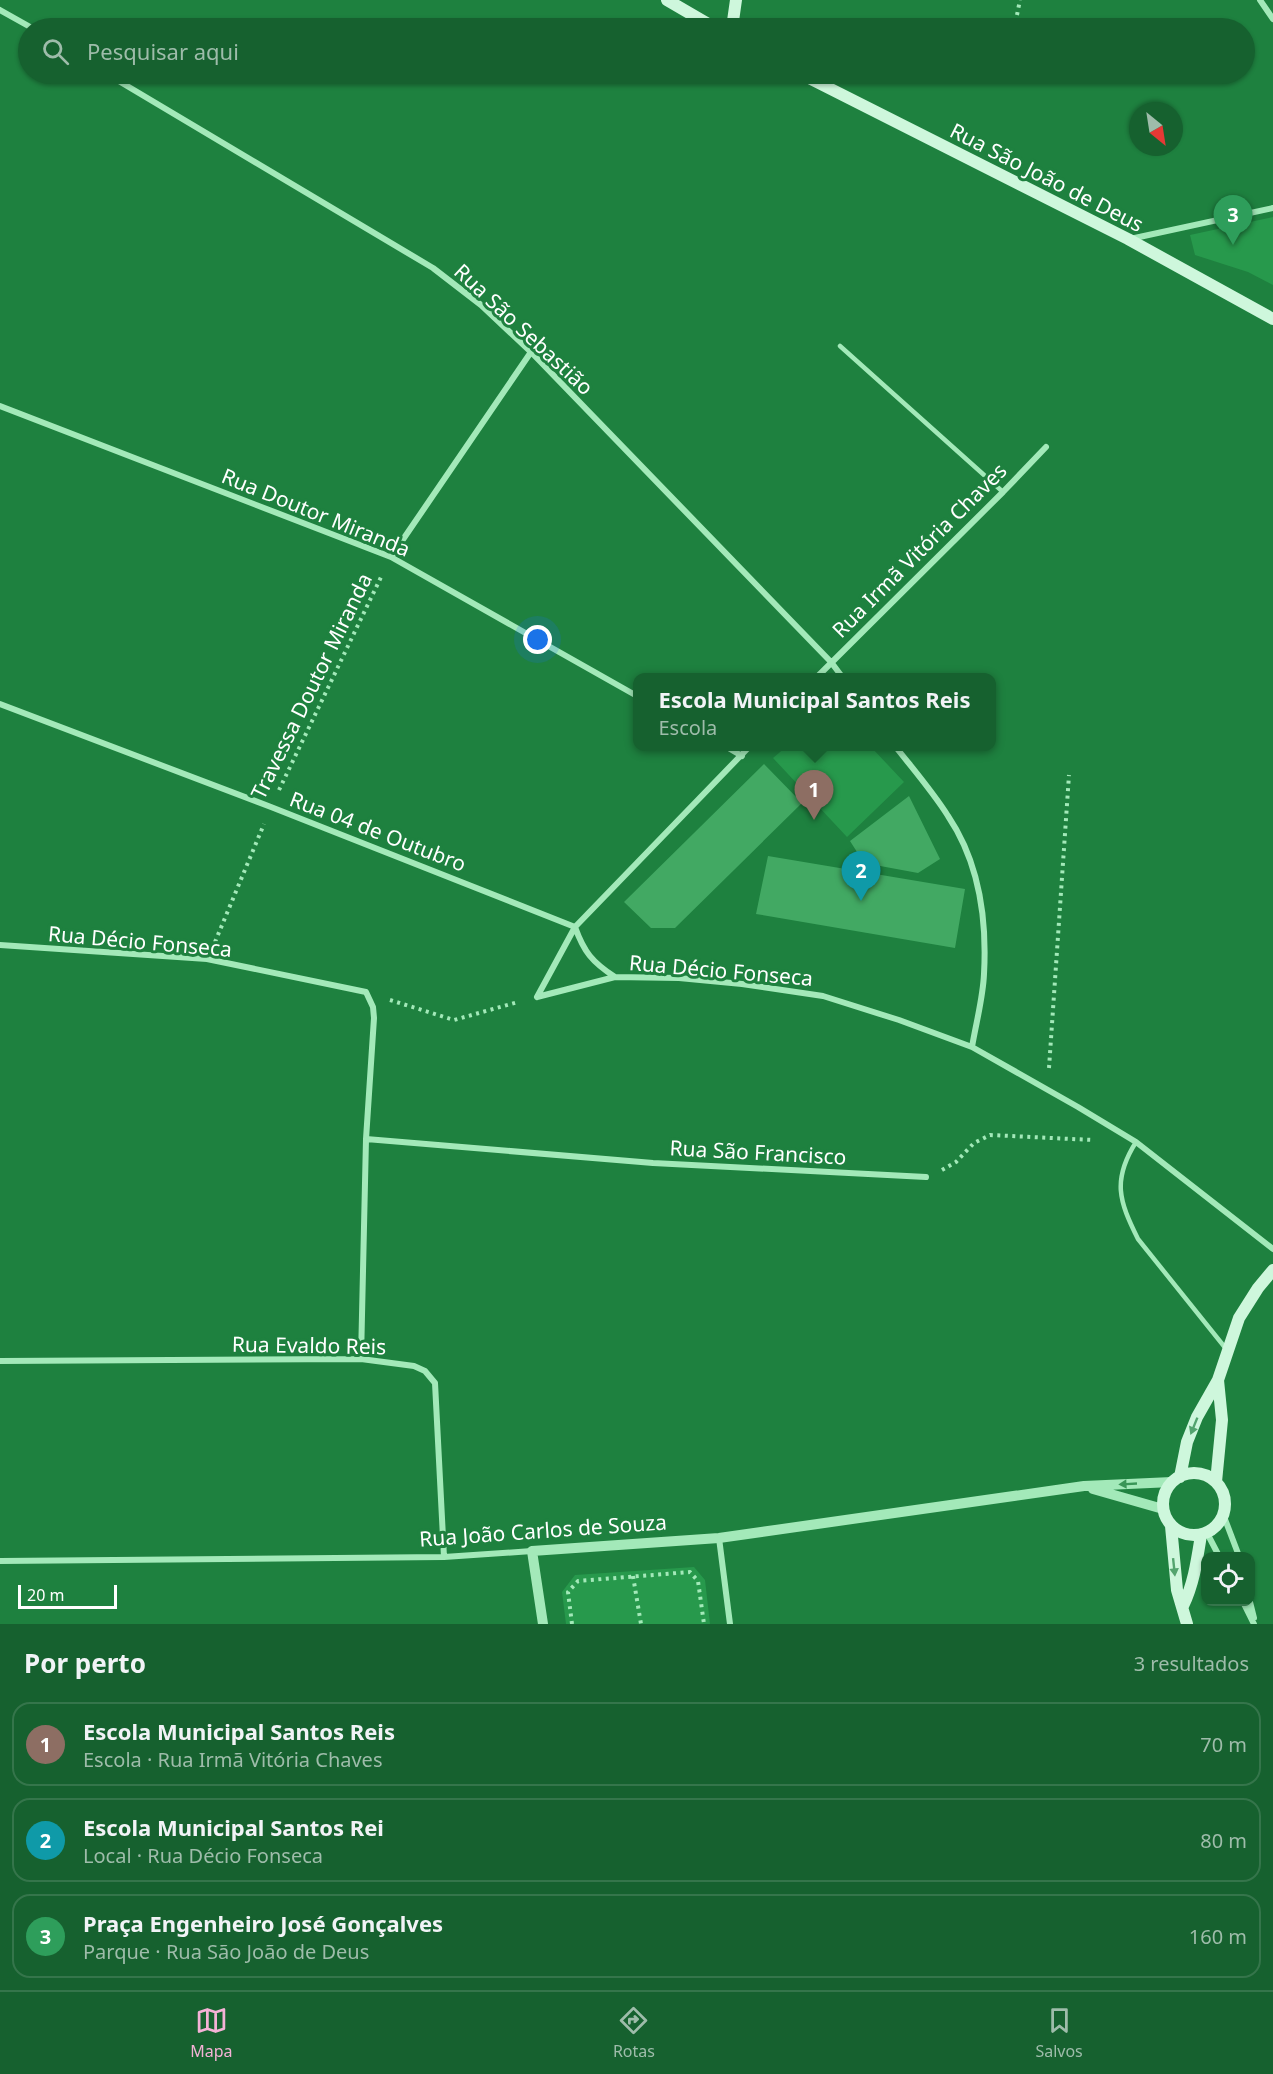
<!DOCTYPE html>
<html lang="pt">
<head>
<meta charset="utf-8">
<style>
	:root { --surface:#16612f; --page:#1f6737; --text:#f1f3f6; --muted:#9ebcaa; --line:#35754b; --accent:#f4b2d6 }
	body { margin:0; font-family:"Noto Sans",sans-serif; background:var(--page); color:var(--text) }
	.controls { position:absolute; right:18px; bottom:18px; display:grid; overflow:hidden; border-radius:12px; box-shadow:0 2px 4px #0004 }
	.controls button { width:54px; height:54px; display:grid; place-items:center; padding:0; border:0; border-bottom:2px solid var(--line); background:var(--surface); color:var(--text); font:30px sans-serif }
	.compass { position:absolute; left:1129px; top:102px; width:54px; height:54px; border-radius:50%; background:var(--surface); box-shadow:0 2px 4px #0004; rotate:150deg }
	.scale { position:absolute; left:18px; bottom:15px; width:99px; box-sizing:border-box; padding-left:6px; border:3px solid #fff; border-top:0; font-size:16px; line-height:21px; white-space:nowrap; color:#fff; -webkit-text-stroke:4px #1e813f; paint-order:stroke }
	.you { position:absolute; left:538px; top:640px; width:21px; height:21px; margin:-15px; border:4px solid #fff; border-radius:50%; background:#1a73e8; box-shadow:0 0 0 9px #1a73e833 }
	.badge { display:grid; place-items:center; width:39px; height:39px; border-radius:50%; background:var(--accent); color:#fff; font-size:20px; font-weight:700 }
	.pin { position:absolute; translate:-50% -50px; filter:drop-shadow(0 2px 3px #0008) }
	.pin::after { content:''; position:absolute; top:32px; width:21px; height:18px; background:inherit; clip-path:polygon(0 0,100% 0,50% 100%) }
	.popup { position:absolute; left:633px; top:673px; width:363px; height:78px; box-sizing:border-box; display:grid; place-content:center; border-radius:12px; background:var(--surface); filter:drop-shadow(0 2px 4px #0005); font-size:20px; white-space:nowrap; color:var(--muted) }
	.popup b { font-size:22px; color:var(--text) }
	.popup::after { content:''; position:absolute; left:50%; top:100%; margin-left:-12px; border:12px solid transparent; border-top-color:var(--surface) }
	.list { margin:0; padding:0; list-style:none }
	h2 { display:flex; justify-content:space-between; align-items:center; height:78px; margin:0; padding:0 24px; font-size:26px }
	h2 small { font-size:20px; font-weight:400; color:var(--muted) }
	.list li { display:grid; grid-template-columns:39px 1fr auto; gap:18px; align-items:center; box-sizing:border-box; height:84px; margin:0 12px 12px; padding:0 12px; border:2px solid var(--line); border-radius:18px }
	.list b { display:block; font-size:22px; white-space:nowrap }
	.list p { margin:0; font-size:20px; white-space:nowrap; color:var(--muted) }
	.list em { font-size:20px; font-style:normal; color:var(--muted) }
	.icon { flex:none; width:33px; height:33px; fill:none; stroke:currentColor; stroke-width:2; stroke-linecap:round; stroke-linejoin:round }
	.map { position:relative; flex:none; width:1273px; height:1624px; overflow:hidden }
	.search { position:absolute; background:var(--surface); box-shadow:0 2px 4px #0004; left:18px; right:18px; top:18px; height:66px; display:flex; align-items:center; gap:15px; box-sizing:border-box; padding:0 21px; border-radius:33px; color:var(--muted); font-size:22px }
	.sheet { height:366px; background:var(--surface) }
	nav { display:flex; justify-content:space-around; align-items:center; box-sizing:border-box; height:84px; border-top:2px solid var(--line); background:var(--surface); font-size:16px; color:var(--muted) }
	nav a { display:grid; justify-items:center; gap:3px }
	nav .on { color:var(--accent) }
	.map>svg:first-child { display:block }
</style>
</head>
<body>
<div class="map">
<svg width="1273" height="1624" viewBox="0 0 1273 1624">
	<rect width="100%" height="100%" fill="#1e813f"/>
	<path fill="#27994c" d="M1273 217V285L1248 272 1195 255 1190 235Z
		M786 747H871L904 782 847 837 773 758Z
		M694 1567 705 1580 710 1624H566L562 1592 575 1575Z"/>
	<path fill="#42a963" d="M764 764 802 803 675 928H651L624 902Z
		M909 796 940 859 918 873 864 863 850 841Z
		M768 856 965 889 955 948 756 914Z"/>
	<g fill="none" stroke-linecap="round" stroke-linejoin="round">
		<path stroke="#a3e9b9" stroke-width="4" stroke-dasharray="3 4.5" stroke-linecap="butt" d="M1017 15 1020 0
			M279 790 382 575
			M215 942 264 824
			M390 1000 454 1020 518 1002
			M1049 1068 1069 775
			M942 1170 956 1162 974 1143 990 1135 1093 1140
			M633 1576 641 1624
			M572 1624 568 1592 578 1581 690 1572 698 1581 704 1624"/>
		<path stroke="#a3e9b9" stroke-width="4.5" d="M840 346 1003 492
			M1136 1142C1112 1180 1119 1201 1138 1239L1227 1350"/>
		<path stroke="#a3e9b9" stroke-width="6" d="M1260 0 1273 19
			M0 10 32 28
			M107 74 433 268 481 305 531 352 831 662 843 678
			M1130 239 1273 208
			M0 406 391 557 637 696
			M391 557 531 352
			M816 678 1003 492 1046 447
			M0 704 271 807 575 927C584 952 592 962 615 977
			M725 746 742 756
			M895 746C913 769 933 792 948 816 979 862 987 920 984 974 983 998 976 1023 972 1047
			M0 945 207 959 366 992 373 1007 374 1018 366 1139 361 1359
			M537 997 615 977 679 978 742 984 823 996 899 1020 972 1047 1078 1107 1136 1142 1273 1249
			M537 997 575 927 750 746
			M366 1139 653 1163 926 1177
			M0 1361 361 1359 414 1366 425 1371 435 1383 444 1557
			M1223 1514 1239 1556
			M1207 1533 1219 1556
			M719 1538 730 1624
			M0 1561 444 1557 532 1551
			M1243 1602 1254 1624
			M1250 1602 1254 1618"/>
		<path stroke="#a3e9b9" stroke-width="10" d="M1093 1489 1163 1509
			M543 1624 532 1551 719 1538 1084 1486 1172 1482"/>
		<path stroke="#cef7dc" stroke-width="12" d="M667 0 715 28
			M732 28 736 0
			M801 74 1128 239 1273 319
			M1163 1504a31 31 0 1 1 62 0a31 31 0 1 1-62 0Z
			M1180 1477 1187 1442 1197 1417 1218 1380 1239 1318 1258 1288 1273 1270
			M1216 1482 1222 1420 1218 1380
			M1171 1526 1177 1590 1187 1624
			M1183 1606C1194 1583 1197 1560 1201 1535"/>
	</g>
	<defs><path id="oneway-solid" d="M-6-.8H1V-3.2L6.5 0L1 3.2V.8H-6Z" transform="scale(1.5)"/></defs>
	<g fill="#53a46e">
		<use href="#oneway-solid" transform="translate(1194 1426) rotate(112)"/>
		<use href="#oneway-solid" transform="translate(1174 1567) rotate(84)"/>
	</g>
	<use fill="#399657" href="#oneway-solid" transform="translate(1128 1484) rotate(177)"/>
	<g text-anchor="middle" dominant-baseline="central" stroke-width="6" stroke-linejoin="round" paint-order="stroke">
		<g font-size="21" fill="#fff" stroke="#1e813f">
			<text transform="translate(1047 177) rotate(27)">Rua São João de Deus</text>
			<text transform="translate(524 329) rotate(43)">Rua São Sebastião</text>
			<text transform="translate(316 512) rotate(22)">Rua Doutor Miranda</text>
			<text transform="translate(919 550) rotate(-45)">Rua Irmã Vitória Chaves</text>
			<text transform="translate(311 686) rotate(-64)">Travessa Doutor Miranda</text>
			<text transform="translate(378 831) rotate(21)">Rua 04 de Outubro</text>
			<text transform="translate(140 941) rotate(5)">Rua Décio Fonseca</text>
			<text transform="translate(721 970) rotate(5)">Rua Décio Fonseca</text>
			<text transform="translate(758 1152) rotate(3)">Rua São Francisco</text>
			<text transform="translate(309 1345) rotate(1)">Rua Evaldo Reis</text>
			<text transform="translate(543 1530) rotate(-4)">Rua João Carlos de Souza</text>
		</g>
	</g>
</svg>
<div class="controls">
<button><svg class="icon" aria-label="locate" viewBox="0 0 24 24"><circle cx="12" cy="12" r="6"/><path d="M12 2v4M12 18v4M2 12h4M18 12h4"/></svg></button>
</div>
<svg class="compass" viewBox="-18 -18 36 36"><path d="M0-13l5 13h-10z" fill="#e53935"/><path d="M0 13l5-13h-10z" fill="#9ebcaa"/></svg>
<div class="scale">20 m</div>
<div class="you"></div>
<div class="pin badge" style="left:814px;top:820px;background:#8d6e63">1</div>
<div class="popup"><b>Escola Municipal Santos Reis</b>Escola</div>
<div class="pin badge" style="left:861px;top:901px;background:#0f9aa8">2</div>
<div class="pin badge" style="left:1233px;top:245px;background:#2e9e5b">3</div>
<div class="search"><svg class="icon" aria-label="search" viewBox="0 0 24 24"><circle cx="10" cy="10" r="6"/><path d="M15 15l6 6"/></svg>Pesquisar aqui</div>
</div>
<section class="sheet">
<h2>Por perto<small>3 resultados</small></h2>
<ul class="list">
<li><span class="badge" style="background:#8d6e63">1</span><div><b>Escola Municipal Santos Reis</b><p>Escola · Rua Irmã Vitória Chaves</p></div><em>70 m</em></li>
<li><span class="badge" style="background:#0f9aa8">2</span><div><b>Escola Municipal Santos Rei</b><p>Local · Rua Décio Fonseca</p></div><em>80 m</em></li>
<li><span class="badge" style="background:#2e9e5b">3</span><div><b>Praça Engenheiro José Gonçalves</b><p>Parque · Rua São João de Deus</p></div><em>160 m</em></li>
</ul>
</section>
<nav>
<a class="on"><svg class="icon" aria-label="map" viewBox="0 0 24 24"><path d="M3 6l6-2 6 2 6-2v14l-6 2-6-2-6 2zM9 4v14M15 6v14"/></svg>Mapa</a>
<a><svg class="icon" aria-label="directions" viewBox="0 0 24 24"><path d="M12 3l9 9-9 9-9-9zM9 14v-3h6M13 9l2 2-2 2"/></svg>Rotas</a>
<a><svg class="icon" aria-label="saved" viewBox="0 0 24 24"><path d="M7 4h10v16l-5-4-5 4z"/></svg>Salvos</a>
</nav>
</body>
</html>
